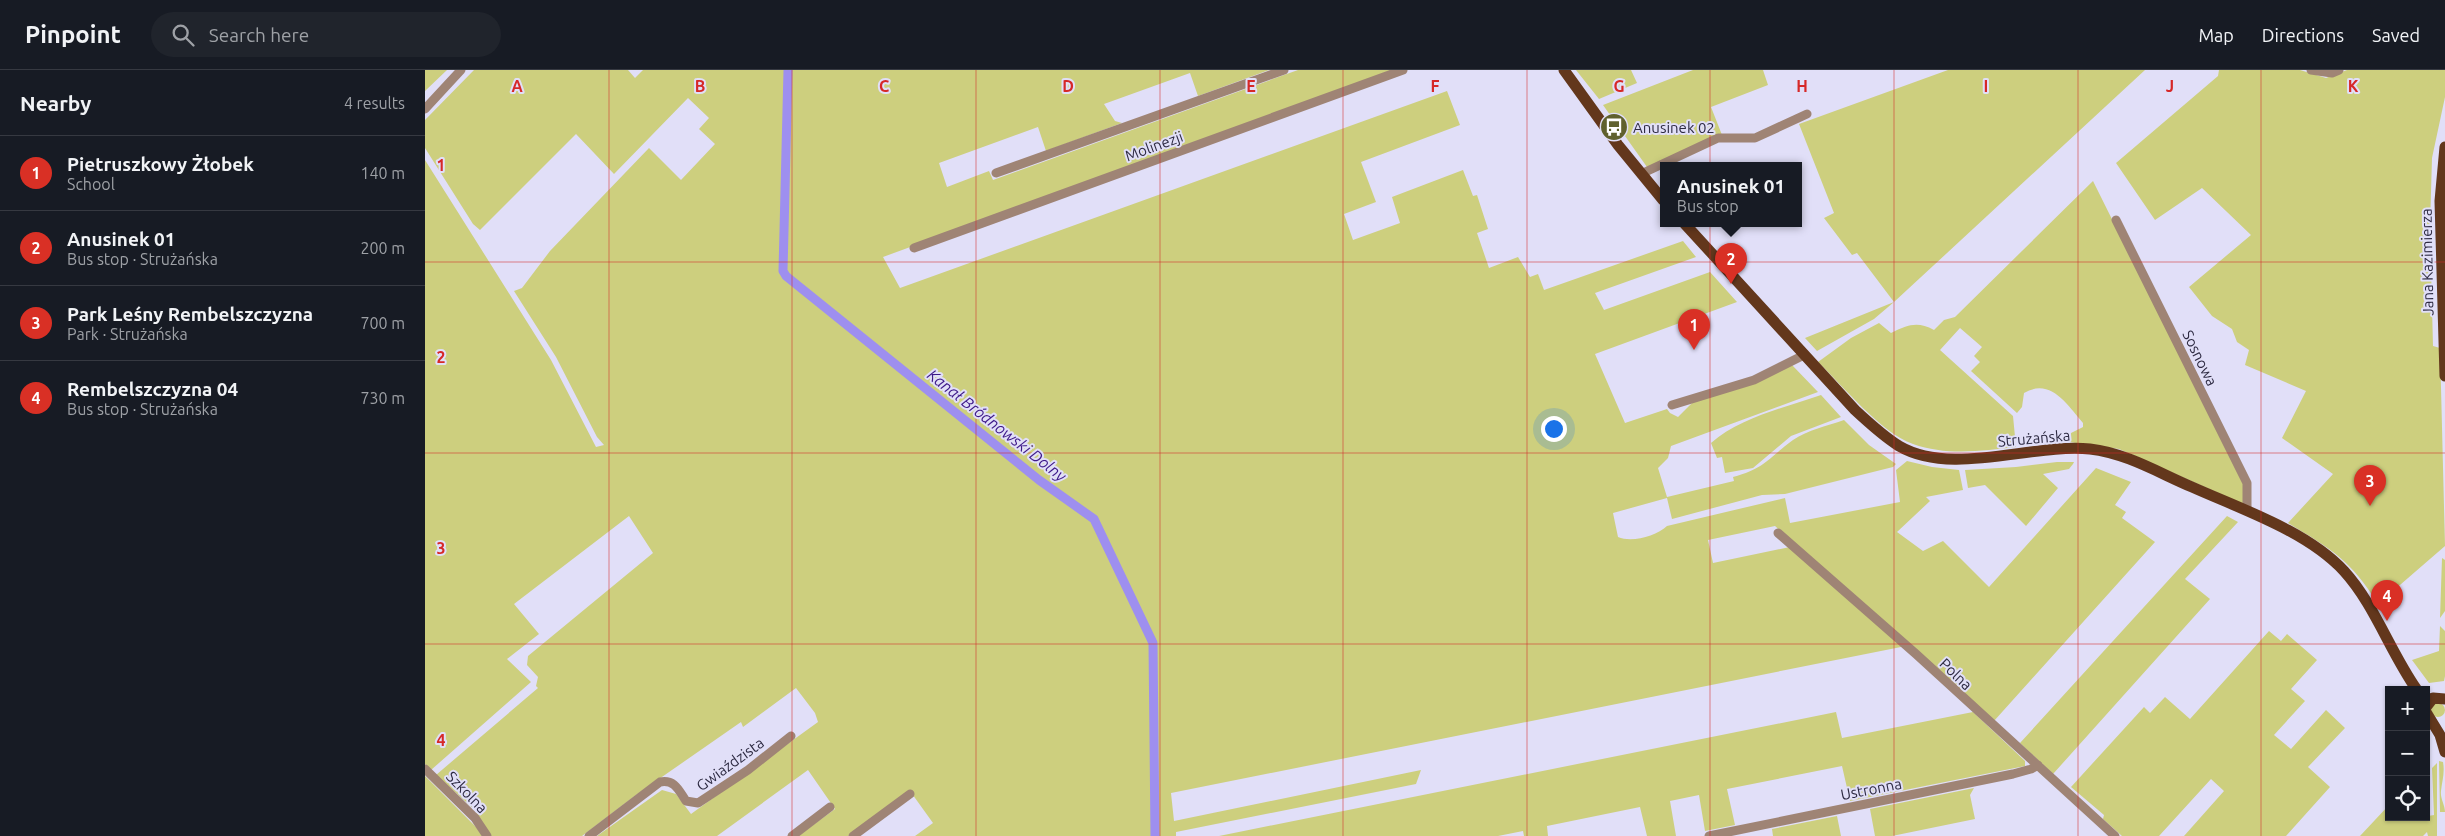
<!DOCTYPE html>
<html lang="en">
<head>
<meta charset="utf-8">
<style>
	:root { --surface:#171b24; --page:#20242c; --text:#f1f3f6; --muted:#9ea1a6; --line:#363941; --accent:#d93025 }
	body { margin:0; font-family:Ubuntu,sans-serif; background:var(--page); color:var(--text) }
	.controls { position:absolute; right:15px; bottom:15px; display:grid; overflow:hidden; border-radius:0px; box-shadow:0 1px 4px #0004 }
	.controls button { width:45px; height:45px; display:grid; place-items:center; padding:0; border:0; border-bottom:1px solid var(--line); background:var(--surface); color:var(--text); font:25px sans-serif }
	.you { position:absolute; left:1128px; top:358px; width:18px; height:18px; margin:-12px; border:4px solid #fff; border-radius:50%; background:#1a73e8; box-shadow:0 0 0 8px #1a73e833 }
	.badge { display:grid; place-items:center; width:32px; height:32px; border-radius:50%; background:var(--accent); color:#fff; font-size:16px; font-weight:700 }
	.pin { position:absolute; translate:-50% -41px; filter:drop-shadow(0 1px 2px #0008) }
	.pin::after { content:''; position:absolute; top:26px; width:18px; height:15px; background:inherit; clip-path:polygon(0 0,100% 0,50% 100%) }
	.popup { position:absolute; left:1235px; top:92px; width:142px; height:65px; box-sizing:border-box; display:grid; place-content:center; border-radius:0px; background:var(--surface); filter:drop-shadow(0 1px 4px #0005); font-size:16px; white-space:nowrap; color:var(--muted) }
	.popup b { font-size:19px; color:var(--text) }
	.popup::after { content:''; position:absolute; left:50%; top:100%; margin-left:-10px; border:10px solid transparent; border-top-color:var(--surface) }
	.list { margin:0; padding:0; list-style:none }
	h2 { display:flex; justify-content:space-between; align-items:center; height:65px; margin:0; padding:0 20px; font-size:21px }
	h2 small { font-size:16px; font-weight:400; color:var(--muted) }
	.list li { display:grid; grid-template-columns:32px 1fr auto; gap:15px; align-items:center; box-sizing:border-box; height:75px; padding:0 20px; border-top:1px solid var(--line) }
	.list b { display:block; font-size:19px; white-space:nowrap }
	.list p { margin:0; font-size:16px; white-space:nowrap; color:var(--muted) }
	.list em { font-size:16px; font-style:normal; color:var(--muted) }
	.icon { flex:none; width:28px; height:28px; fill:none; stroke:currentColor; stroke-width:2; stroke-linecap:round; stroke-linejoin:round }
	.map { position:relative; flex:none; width:2020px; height:766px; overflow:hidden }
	header { display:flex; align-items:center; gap:30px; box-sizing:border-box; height:70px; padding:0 25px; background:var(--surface); border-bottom:1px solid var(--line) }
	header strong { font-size:24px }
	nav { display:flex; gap:28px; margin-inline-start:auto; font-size:18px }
	.search { width:350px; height:45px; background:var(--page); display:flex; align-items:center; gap:12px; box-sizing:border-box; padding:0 18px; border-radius:28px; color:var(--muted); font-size:19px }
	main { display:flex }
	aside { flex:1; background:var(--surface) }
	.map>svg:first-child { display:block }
</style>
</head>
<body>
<header>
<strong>Pinpoint</strong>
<div class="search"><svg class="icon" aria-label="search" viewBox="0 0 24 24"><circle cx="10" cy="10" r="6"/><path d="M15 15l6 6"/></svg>Search here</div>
<nav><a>Map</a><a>Directions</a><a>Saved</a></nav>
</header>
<main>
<aside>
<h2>Nearby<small>4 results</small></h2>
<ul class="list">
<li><span class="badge">1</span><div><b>Pietruszkowy Żłobek</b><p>School</p></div><em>140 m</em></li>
<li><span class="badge">2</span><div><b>Anusinek 01</b><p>Bus stop · Strużańska</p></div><em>200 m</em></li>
<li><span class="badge">3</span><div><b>Park Leśny Rembelszczyzna</b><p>Park · Strużańska</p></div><em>700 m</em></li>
<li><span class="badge">4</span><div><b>Rembelszczyzna 04</b><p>Bus stop · Strużańska</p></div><em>730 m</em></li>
</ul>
</aside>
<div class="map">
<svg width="2020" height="766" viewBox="0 0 2020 766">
	<rect width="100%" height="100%" fill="#e1dff8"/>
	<path fill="#cdcf7e" d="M0 0H22L0 21Z
		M49 0H203L210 8 218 0H844L773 26 765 3 679 34 690 51 697 53 621 81 613 57 514 93 522 117 564 101 568 110 873 0H968L458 187 475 218 1022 21 1035 55 936 92 951 132 919 144 928 170 975 153 967 127 1038 100 1048 126 1052 125 1063 159 1052 163 1064 198 1093 187 1105 207 1113 204 1119 220 1258 171 1271 187 1170 223 1179 240 1285 202 1312 232 1170 284 1200 353 1242 339 1245 343 1253 347 1268 332 1367 295 1393 322 1246 376 1243 388 1233 398 1242 427 1309 411 1308 407C1341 398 1343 388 1368 370 1383 360 1402 356 1419 350L1444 375 1471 394 1468 397 1360 424 1337 425 1247 449 1242 428 1188 443 1193 467C1207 473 1231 466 1242 456L1360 428 1365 453 1475 432 1471 400 1482 391 1507 397 1534 400 1538 420 1501 427 1505 431 1472 462 1498 481 1518 471 1564 517 1671 398 1706 412 1690 435 1701 442 1697 448 1730 472 1569 651 1350 456 1283 470 1288 493 1365 477 1481 576 746 723 749 751 996 700 991 714 751 762V766H490L508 753 485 721 423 766H373L410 739 383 700 292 766H172L237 720 251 724 266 744 393 652 390 643 371 618 318 657 316 652 211 725 157 766H66L50 744 52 742 11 705 113 618 111 616 113 607 102 595 103 586 228 483 204 446 89 534 114 564 82 589 106 612 6 700 0 694V90L126 290 171 377 179 375 172 367 131 287 89 221 97 218 125 181 224 78 256 110 290 74 274 59 284 48 263 28 189 104 151 64 55 160 48 154 0 78V50Z
		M1151 0H1206L1212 13 1174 29Z
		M1268 0H1338L1343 15 1286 37 1297 65 1222 97 1178 35Z
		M1523 0H1720L1469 232 1449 249 1392 281 1380 268 1469 232 1432 183 1427 185 1399 148 1409 143 1374 54Z
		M1794 0H1875L1901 8 1922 0H2020V27L2007 88 2005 157 2008 276 2015 278 2020 476 1953 534C1926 490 1906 479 1863 453L1908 404 1857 368 1881 321 1820 295 1824 280 1812 272 1807 259 1787 246 1764 217 1826 165 1777 118 1730 150 1691 93 1793 6Z
		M1668 111 1819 415 1818 434 1694 379 1644 372 1646 363 1658 357V353C1643 336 1626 307 1599 323L1597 337 1592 343 1546 301 1555 292 1549 286 1557 277 1535 258 1515 280 1588 346 1591 377C1558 381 1521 386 1488 374 1456 363 1418 316 1393 292L1426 268 1454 253 1466 263C1483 255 1492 251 1509 260L1519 250 1530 247Z
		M1396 325 1416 347 1366 366 1328 398 1300 403 1297 387 1292 388 1286 373C1316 347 1359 338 1396 325Z
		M1632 392H1649L1648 394 1644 399 1618 404 1633 418 1601 456 1560 415 1543 418 1540 400 1591 397Z
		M1802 446 1813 452 1760 509 1785 529 1628 704 1595 673Z
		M2017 488 2020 490V541L2015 548Z
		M2015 556 2020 561V606L2019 611 2004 613 1987 590 2014 581Z
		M1844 561 1856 571 1862 564 1892 590 1866 619 1880 631 1849 665 1866 679 1901 640 1920 658 1883 697 1905 717 1861 766H1759L1799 721 1786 709 1734 766H1697L1678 749 1679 745 1646 717 1719 637 1725 643 1740 627 1765 649Z
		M2006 640a7 7 0 1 1 14 0a7 7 0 1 1-14 0Z
		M1411 642 1417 668 1548 642 1600 691V696L1425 731 1417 696 1302 719 1310 755 1280 761 1274 725 1245 731 1251 766H1222L1215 737 1122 756 1123 766H1099L1098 761 1073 766H794Z
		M2003 691V746L2009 745 2007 698 2012 693V766H2003L2002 762 1998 766H1935L1964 735V747H2001V694Z
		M2014 691 2018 692C2020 703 2017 711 2016 721 2015 728 2020 735 2020 742H2015Z
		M0 706 52 758 57 766H0Z
		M1549 718 1545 725 1550 749 1467 766H1450L1445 739Z
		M1412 746 1416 766H1348L1347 759Z"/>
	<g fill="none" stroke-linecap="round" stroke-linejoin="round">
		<path stroke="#9e8fef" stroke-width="9" d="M363 0 358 201 361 206 614 410 669 449 728 573 730 766"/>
		<path stroke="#9f8475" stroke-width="9" d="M1886 0 1907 3 1914 0
			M0 39 36 0
			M571 103 859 0
			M1216 104 1293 68H1330L1382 44
			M1691 150 1822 413V441
			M489 178 978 0
			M1247 335 1329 310 1379 285
			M1353 463 1491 584 1690 766
			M0 699 50 748 62 766
			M164 766 235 712C250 709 254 721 261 731L273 733 323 700 366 666
			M367 766 405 737
			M428 766 485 724
			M1284 766 1588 704 1606 699 1613 695"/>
		<path stroke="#63371c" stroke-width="11" d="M1139 0 1193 75 1238 130
			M2020 77 2015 131 2020 306
			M1259 153 1430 340C1444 353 1458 366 1474 376 1527 407 1607 373 1665 379 1701 383 1734 403 1767 417 1816 439 1882 461 1919 501 1950 535 1965 582 1992 620
			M2001 637 2008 628 2020 629
			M2001 642 2015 665 2020 682"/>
	</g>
	<path fill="none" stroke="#d62828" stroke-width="1" stroke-opacity="0.55" d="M184 0V766M367 0V766M551 0V766M735 0V766M918 0V766M1102 0V766M1285 0V766M1469 0V766M1653 0V766M1836 0V766M0 192H2020M0 383H2020M0 574H2020"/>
	<defs>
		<g id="bus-disc" transform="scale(1.4375)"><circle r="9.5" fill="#60612e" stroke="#e1dff8"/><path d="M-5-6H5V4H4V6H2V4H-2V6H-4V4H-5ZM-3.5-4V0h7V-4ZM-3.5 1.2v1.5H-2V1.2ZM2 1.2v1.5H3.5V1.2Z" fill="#fff"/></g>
	</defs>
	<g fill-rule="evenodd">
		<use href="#bus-disc" x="1189" y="57"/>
	</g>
	<g text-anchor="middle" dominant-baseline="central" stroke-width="4" stroke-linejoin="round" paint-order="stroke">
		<g font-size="15" fill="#2d2a42" stroke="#e1dff8" text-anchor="start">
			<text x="1208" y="57">Anusinek 02</text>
		</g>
		<g font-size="15" fill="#2d2a42" stroke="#e1dff8">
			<text transform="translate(729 76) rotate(-20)">Molinezji</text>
			<text transform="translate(2002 192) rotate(-91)">Jana Kazimierza</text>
			<text transform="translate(1775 288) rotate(64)">Sosnowa</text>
			<text transform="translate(1609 368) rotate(-5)">Strużańska</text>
			<text transform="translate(1531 604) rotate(44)">Polna</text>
			<text transform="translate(305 694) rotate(-36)">Gwiaździsta</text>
			<text transform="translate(1446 719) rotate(-11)">Ustronna</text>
			<text transform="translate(42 722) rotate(46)">Szkolna</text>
		</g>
		<g font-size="16" font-style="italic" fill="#3e1989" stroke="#e1dff8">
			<text transform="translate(572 355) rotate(38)">Kanał Bródnowski Dolny</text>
		</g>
	</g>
	<g font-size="16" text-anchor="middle" font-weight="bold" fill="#d62828" stroke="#e1dff8" stroke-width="4" stroke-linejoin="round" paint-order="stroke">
		<text x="92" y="22">A</text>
		<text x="275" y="22">B</text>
		<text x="459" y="22">C</text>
		<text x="643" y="22">D</text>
		<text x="826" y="22">E</text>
		<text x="1010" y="22">F</text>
		<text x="1194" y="22">G</text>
		<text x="1377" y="22">H</text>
		<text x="1561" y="22">I</text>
		<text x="1745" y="22">J</text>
		<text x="1928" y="22">K</text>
		<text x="16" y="101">1</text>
		<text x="16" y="293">2</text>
		<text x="16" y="484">3</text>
		<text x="16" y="676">4</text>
	</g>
</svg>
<div class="controls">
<button>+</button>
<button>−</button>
<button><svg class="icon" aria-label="locate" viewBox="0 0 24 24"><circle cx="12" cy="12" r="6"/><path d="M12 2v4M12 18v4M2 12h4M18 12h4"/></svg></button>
</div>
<div class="you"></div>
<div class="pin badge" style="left:1269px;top:280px">1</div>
<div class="pin badge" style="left:1306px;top:214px">2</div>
<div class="popup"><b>Anusinek 01</b>Bus stop</div>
<div class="pin badge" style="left:1945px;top:436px">3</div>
<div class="pin badge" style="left:1962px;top:551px">4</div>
</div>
</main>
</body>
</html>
